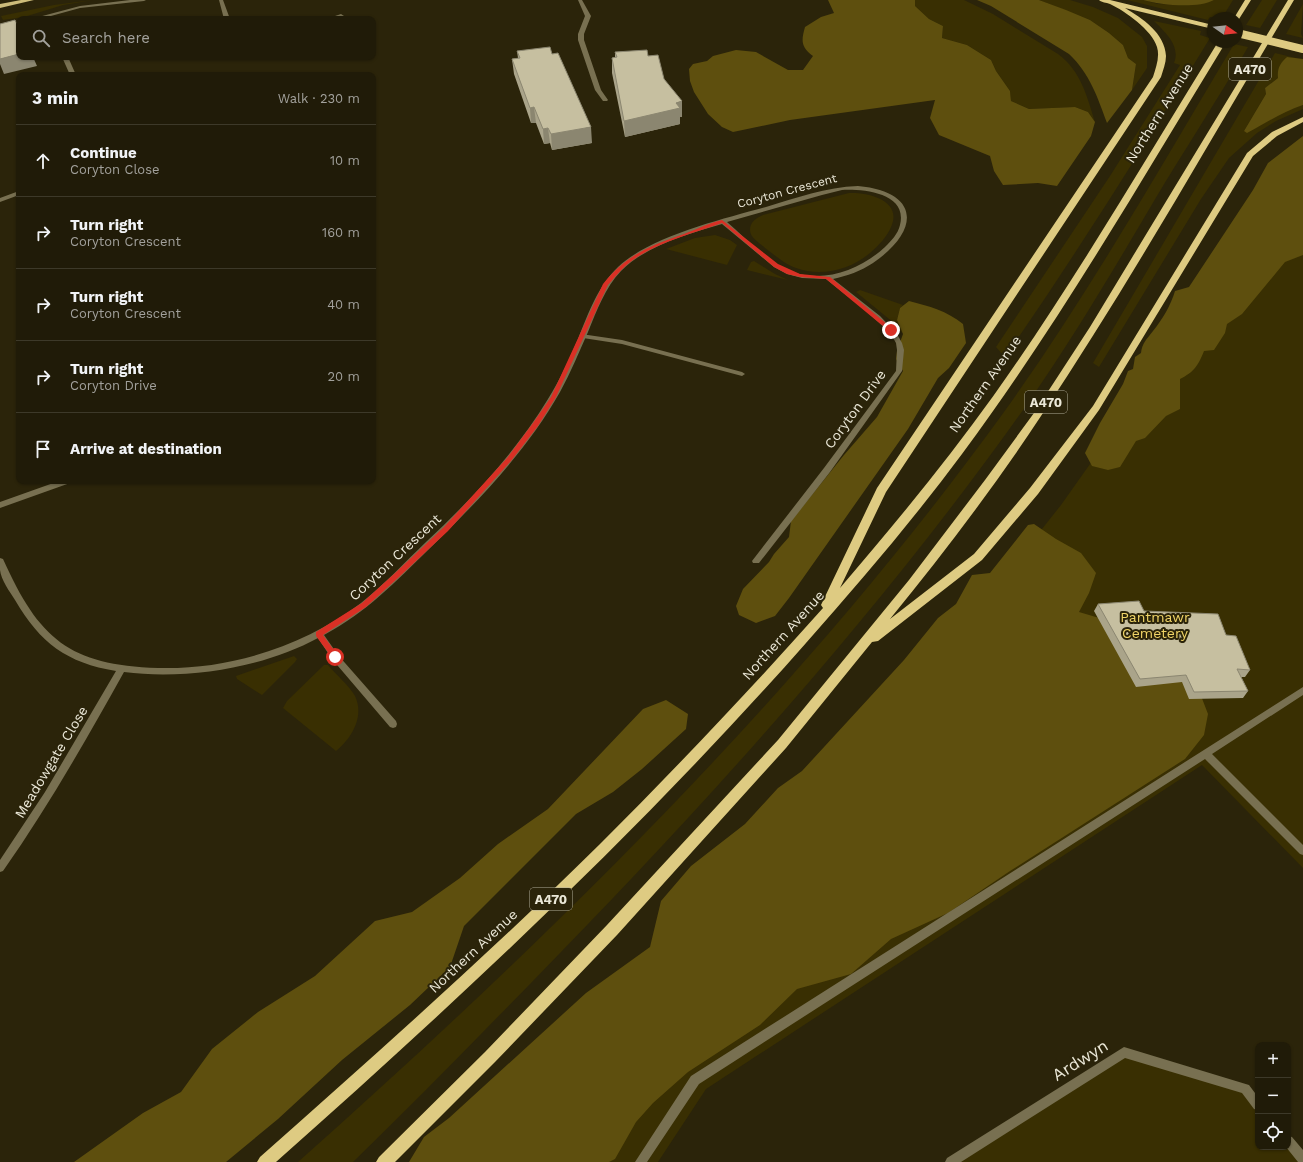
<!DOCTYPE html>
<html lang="en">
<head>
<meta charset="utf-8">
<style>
	:root { --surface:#201b08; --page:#2d2816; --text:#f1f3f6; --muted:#a2a19c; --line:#3d3929 }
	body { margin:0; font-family:"Work Sans",sans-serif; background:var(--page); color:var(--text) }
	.controls { position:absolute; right:12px; bottom:12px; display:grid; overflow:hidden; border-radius:8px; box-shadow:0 1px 3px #0004 }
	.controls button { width:36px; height:36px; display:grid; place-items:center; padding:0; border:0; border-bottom:1px solid var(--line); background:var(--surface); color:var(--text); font:20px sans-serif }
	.compass { position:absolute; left:1207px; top:12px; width:36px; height:36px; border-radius:50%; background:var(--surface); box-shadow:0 1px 3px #0004; rotate:104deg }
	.stop { position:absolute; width:12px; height:12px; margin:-9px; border:3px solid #d93025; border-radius:50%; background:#fff }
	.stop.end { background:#d93025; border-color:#fff; box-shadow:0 1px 4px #0008 }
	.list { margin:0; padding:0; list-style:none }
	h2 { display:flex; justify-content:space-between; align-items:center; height:52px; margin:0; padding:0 16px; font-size:17px }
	h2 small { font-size:13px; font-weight:400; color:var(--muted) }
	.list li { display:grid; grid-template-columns:26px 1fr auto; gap:12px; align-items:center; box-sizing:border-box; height:72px; padding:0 16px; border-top:1px solid var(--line) }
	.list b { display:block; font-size:15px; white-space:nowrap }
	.list p { margin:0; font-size:13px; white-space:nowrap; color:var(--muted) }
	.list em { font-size:13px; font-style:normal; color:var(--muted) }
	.icon { flex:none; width:22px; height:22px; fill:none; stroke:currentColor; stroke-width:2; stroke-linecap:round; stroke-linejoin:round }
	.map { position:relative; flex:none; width:1303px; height:1162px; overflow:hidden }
	.search { position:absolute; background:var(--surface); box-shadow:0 1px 3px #0004; left:16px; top:16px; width:360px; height:44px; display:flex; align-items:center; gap:10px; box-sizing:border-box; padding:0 14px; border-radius:8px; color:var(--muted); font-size:15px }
	.panel { position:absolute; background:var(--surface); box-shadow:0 1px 3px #0004; left:16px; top:72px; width:360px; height:412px; border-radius:8px }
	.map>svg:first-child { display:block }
</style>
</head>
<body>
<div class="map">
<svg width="1303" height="1162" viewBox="0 0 1303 1162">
	<rect width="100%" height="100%" fill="#2b240a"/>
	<path fill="#392f02" d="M93 0 63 5 24 17 3 20 1 16 54 5Z
		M915 0H964L993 14 1058 54C1081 71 1087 96 1095 122L1088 112 1075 107 1029 109 1011 101 1010 91 996 71 991 60 967 45 942 38 943 26 929 19 915 6Z
		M1039 0H1070L1093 7 1118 18 1142 37 1147 46V68L1132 90 1136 64 1128 58 1123 45 1109 33 1090 20Z
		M1127 0H1143L1158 4 1187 5 1214 0H1233L1222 18 1210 17 1208 20Z
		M1262 0H1277L1260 28 1246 25Z
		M1303 4 1301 34 1303 38 1286 34Z
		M1154 21 1201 31 1200 35 1210 38C1144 146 1077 253 1005 357L996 347 1110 176 1180 65 1174 63C1181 46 1165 32 1154 21Z
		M1234 44 1248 47C1218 99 1185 149 1154 201 1114 269 1073 338 1028 403 881 611 709 801 531 983 472 1043 413 1104 353 1162H298C554 934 803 690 1004 412 1088 295 1160 168 1234 44Z
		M1275 53 1300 59 1287 57 1278 78 1265 88 1266 94 1244 131C1261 128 1265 121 1279 114 1286 110 1295 108 1303 105V109L1276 121 1257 133 1229 158 1201 199 1099 367 1093 363Z
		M849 193C869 192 903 201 891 227 887 237 878 246 870 253 850 270 821 277 796 268 784 264 775 255 765 248 760 243 750 238 750 230 750 222 756 218 763 215Z
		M715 235 730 240 737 245 727 265 666 249 695 238Z
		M1303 242V868L1202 765 706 1089 658 1162H477L1015 563 1061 505 1107 440Z
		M754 261 775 274 788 280 747 270 751 262Z
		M860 290 903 305 900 308 897 320 903 334 894 323 856 292Z
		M294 656 297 659 295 662 262 695 237 679 236 676Z
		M324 665H328C336 675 349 685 355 696 365 717 351 739 336 751L283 708 287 701Z
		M1124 1052 1245 1089 1258 1105V1147H1288L1303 1159V1162H951Z"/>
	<path fill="#5e4f0e" d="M828 0H915V6L929 19 943 26 942 38 967 45 991 60 996 71 1010 91 1011 101 1029 109 1075 107 1088 112 1095 122 1091 136 1057 186 1038 183 1003 185 994 171 990 156 939 135 930 118 935 100 790 120 733 132 722 127 708 114 694 92 690 81 689 69 693 64 707 61 713 56 736 50 756 52 788 70H803L813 56C801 47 801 41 805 27L821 17 834 13Z
		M977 0H1039L1066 10 1090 20 1109 33 1123 45 1128 58 1136 64 1132 90 1107 123C1097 96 1090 74 1069 54L991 6Z
		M1143 0H1214C1197 9 1161 5 1143 0Z
		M1287 57 1303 59V105C1282 112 1266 123 1247 133L1244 131 1266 94 1265 88 1278 78C1277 69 1280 63 1287 57Z
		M1303 136V255L1285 262 1242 314 1227 324 1225 333 1214 350 1204 351C1198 366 1194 372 1180 379V409L1166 416 1145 438 1136 441 1120 467 1108 470 1092 466 1085 453 1100 423 1123 384 1128 371 1133 369 1135 357 1141 353C1142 343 1147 339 1153 331 1162 320 1171 305 1175 291L1189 287 1253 190 1268 163Z
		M909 301C929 306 947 311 963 324L966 343 949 368 938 378 908 429 789 598 775 616 756 623 739 615 736 606 743 589 769 562 774 554 789 537 791 521 844 455 877 417 903 371 896 359 897 351 903 334 897 320 900 308Z
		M1034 524 1056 539 1081 553 1096 573 1089 593 1079 612 1106 620 1185 672 1198 688 1208 714 1204 735 1185 759 1010 871 948 913 891 939 851 974 797 989 760 1025 688 1072 653 1103 636 1122 615 1159 609 1162H409L424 1137 449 1118 586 993 650 947 661 901 691 866 745 824 778 788 802 771 904 660 938 618 956 604 972 575 990 573 1028 525Z
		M666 700 688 714 686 729 642 769 613 792 576 814 464 926 450 967 410 1005 342 1060 278 1119 226 1162H74L143 1113 181 1092 212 1049 258 1012 315 976 375 921 412 912 460 878 498 844 548 809 643 709Z"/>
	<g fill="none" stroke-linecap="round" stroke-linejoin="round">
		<path fill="#787051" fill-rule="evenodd" d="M219 0H223L230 19H224Z
			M341 14 344 16 343 17 335 19H326Z
			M62 57H68L76 75H70Z
			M581 334 622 340 742 372 745 374 742 376 622 344 583 338H581Z
			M1303 687V695L1212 754 1303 845V855L1300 854 1205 759 699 1084 647 1162H635L691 1076Z"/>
		<path fill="#787051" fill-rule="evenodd" d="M130 0H146L144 1 80 8 40 19H31L80 6Z
			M578 0H582L591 16 584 34V40L601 90 608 100 607 101H603L595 90 578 40V34L585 16Z
			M19 22V26L0 29V25Z
			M858 186C921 192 920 231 873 263 861 271 847 276 833 279L880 316 897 334 902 343 904 350 902 371 830 472 759 563H753L752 561 824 468 896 371 897 350 896 343 892 336 885 328 865 310 826 279 802 278 787 274 774 267 722 224C688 234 647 245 621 271 605 288 597 310 588 332 579 352 571 372 560 392 526 452 478 501 429 549 395 582 367 612 324 635L338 655 396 721 397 724 396 727 393 728 390 727 332 659 318 638C263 668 186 680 124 672 86 740 48 807 3 871L0 872V860L45 792 116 671C67 663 40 643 15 600 10 592 1 580 0 570 0 566 0 562 0 558L3 559C39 639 69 665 158 668 230 670 304 646 361 603 384 585 404 563 426 542 472 499 515 453 548 399 560 380 569 360 578 339 588 314 598 286 618 267 651 236 723 219 766 207 796 198 826 187 858 186ZM842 190C864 189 908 193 900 225 898 234 891 241 885 247 860 270 825 283 792 272 767 263 747 239 727 222L822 195Z
			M19 191V195L0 202V198Z
			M59 481H71L70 483 0 508V502Z
			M1124 1047 1249 1085 1258 1097V1110L1254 1109 1242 1093 1125 1058 961 1162H945L947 1158Z
			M1288 1136 1292 1137 1303 1150V1162H1298L1286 1147H1288Z"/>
		<path fill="#cdbc7a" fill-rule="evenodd" d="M21 0H34L0 8V4Z"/>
		<path fill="#decb82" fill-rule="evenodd" d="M1099 0H1110L1213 25V29L1125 8C1142 18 1165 33 1166 56 1166 63 1163 70 1161 77L886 492 840 588C894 525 946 462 994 395 1075 281 1145 160 1218 42H1226C1141 181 1059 323 962 454 913 520 860 582 806 643 642 829 461 998 276 1162H257L260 1157C375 1055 491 952 600 844 677 767 751 689 823 608L821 605 877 488 1153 77C1156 67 1160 57 1157 47 1152 30 1125 11 1110 4 1106 2 1102 3 1099 0Z
			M1245 0H1251L1239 19 1237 20V18H1234Z
			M1288 0H1294C1211 139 1131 281 1041 416 995 486 943 554 890 619L974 554 1030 488 1093 406 1247 153 1272 132 1303 117V122L1277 136 1253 156 1099 410 1038 494 982 560 878 641 872 642 786 748 617 935 495 1062 395 1162H376L379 1157 485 1052 607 925 778 740 909 580 985 480 1034 413 1090 327Z"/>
		<path stroke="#decb82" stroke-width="8" d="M1237 33 1303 49"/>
	</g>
	<path fill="#aaa48a" d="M517 51 552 54 592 143 552 150 550 143 544 144 536 123H531L514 74 512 59 518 58Z
		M615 52 648 56 664 79 682 117H680V124L625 137 612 73V58L615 57Z
		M1098 604 1144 611 1226 635 1250 670 1245 677H1241L1248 691 1243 698 1189 699 1182 682 1136 687 1094 611Z"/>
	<path fill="#8b8670" d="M19 54V57H33L37 66 4 74 0 64V59Z
		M682 101V117H680V124L625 137 624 121 676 103Z
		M534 107 536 123H531L530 108Z
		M591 127 592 143 552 150 551 134Z
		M548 128 550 143 544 144 543 129Z"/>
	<path fill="#c6bfa0" stroke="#8b8670" d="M15 20 19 28V54L0 59V24Z
		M550 47 552 54 558 53 591 127 551 134 548 128 543 129 534 107 530 108 512 59 520 58 517 51Z
		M647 50 648 56 658 55 664 79 682 101 676 103 680 108 624 121 612 58 617 57 615 52Z
		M1139 601 1144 611 1218 614 1226 635 1236 636 1250 670 1237 669 1248 691 1194 692 1186 675 1140 679 1098 604Z"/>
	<path fill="#d93025" d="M722 220 778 264 800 274 830 277 893 329V331H889L826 279 800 277 787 274 774 267 722 223C694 233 656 243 633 260 623 267 616 276 608 285L556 397 538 426 511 461 448 531 399 577 366 607 323 635 339 657 335 660 333 659 316 636V632L362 603 394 574 444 527 507 458 533 423 551 397 603 284C627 254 650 246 684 234 697 229 709 223 722 220Z"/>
	<g text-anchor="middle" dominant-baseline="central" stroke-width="4" stroke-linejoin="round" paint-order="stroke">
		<g font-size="12" fill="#ebe8d8" stroke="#2b240a">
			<text transform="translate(787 191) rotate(-15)">Coryton Crescent</text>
		</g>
		<g fill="#2b240a" stroke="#b1ad9a" stroke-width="1">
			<rect x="1229" y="58" width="42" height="22" rx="3"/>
			<rect x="1025" y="391" width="42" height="22" rx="3"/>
			<rect x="530" y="888" width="42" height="22" rx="3"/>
		</g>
		<g font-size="13" font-weight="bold" fill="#ebe8d8">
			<text x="1250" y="69">A470</text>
			<text x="1046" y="402">A470</text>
			<text x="551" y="899">A470</text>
		</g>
		<g font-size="14" fill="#ebe8d8" stroke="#2b240a">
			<text transform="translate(1159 113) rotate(-58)">Northern Avenue</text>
			<text transform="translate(985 384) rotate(-55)">Northern Avenue</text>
			<text transform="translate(855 409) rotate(-54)">Coryton Drive</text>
			<text transform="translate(395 557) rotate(-43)">Coryton Crescent</text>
			<text transform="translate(783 635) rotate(-48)">Northern Avenue</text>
			<text transform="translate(51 762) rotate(-59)">Meadowgate Close</text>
			<text transform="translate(473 951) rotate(-43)">Northern Avenue</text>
		</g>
		<g font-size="14" fill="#f0d467" stroke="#2b240a">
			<text x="1155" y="617">Pantmawr<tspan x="1155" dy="16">Cemetery</tspan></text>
		</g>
		<g font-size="17" fill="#ebe8d8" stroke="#2b240a">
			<text transform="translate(1080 1060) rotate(-32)">Ardwyn</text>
		</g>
	</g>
</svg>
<div class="controls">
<button>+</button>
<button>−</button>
<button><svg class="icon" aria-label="locate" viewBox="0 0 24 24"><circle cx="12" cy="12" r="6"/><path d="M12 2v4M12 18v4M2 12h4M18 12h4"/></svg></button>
</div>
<svg class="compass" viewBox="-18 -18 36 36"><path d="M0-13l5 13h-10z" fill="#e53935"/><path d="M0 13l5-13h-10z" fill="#a2a19c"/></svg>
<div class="stop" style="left:335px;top:657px"></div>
<div class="stop end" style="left:891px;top:330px"></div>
<div class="search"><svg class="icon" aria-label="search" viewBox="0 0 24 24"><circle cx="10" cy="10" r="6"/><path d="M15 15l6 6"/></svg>Search here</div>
<section class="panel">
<h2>3 min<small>Walk · 230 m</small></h2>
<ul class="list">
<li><svg class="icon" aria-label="ahead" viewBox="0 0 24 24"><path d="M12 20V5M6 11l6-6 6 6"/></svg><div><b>Continue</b><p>Coryton Close</p></div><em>10 m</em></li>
<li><svg class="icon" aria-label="right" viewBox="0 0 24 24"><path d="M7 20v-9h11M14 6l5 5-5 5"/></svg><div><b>Turn right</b><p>Coryton Crescent</p></div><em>160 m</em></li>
<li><svg class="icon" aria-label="right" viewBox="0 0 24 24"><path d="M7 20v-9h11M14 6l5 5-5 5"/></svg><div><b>Turn right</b><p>Coryton Crescent</p></div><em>40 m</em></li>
<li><svg class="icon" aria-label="right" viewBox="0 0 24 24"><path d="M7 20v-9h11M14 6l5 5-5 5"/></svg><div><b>Turn right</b><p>Coryton Drive</p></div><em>20 m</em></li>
<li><svg class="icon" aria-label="arrive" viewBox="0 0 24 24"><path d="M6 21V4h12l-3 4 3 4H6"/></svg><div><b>Arrive at destination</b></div></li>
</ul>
</section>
</div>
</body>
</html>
